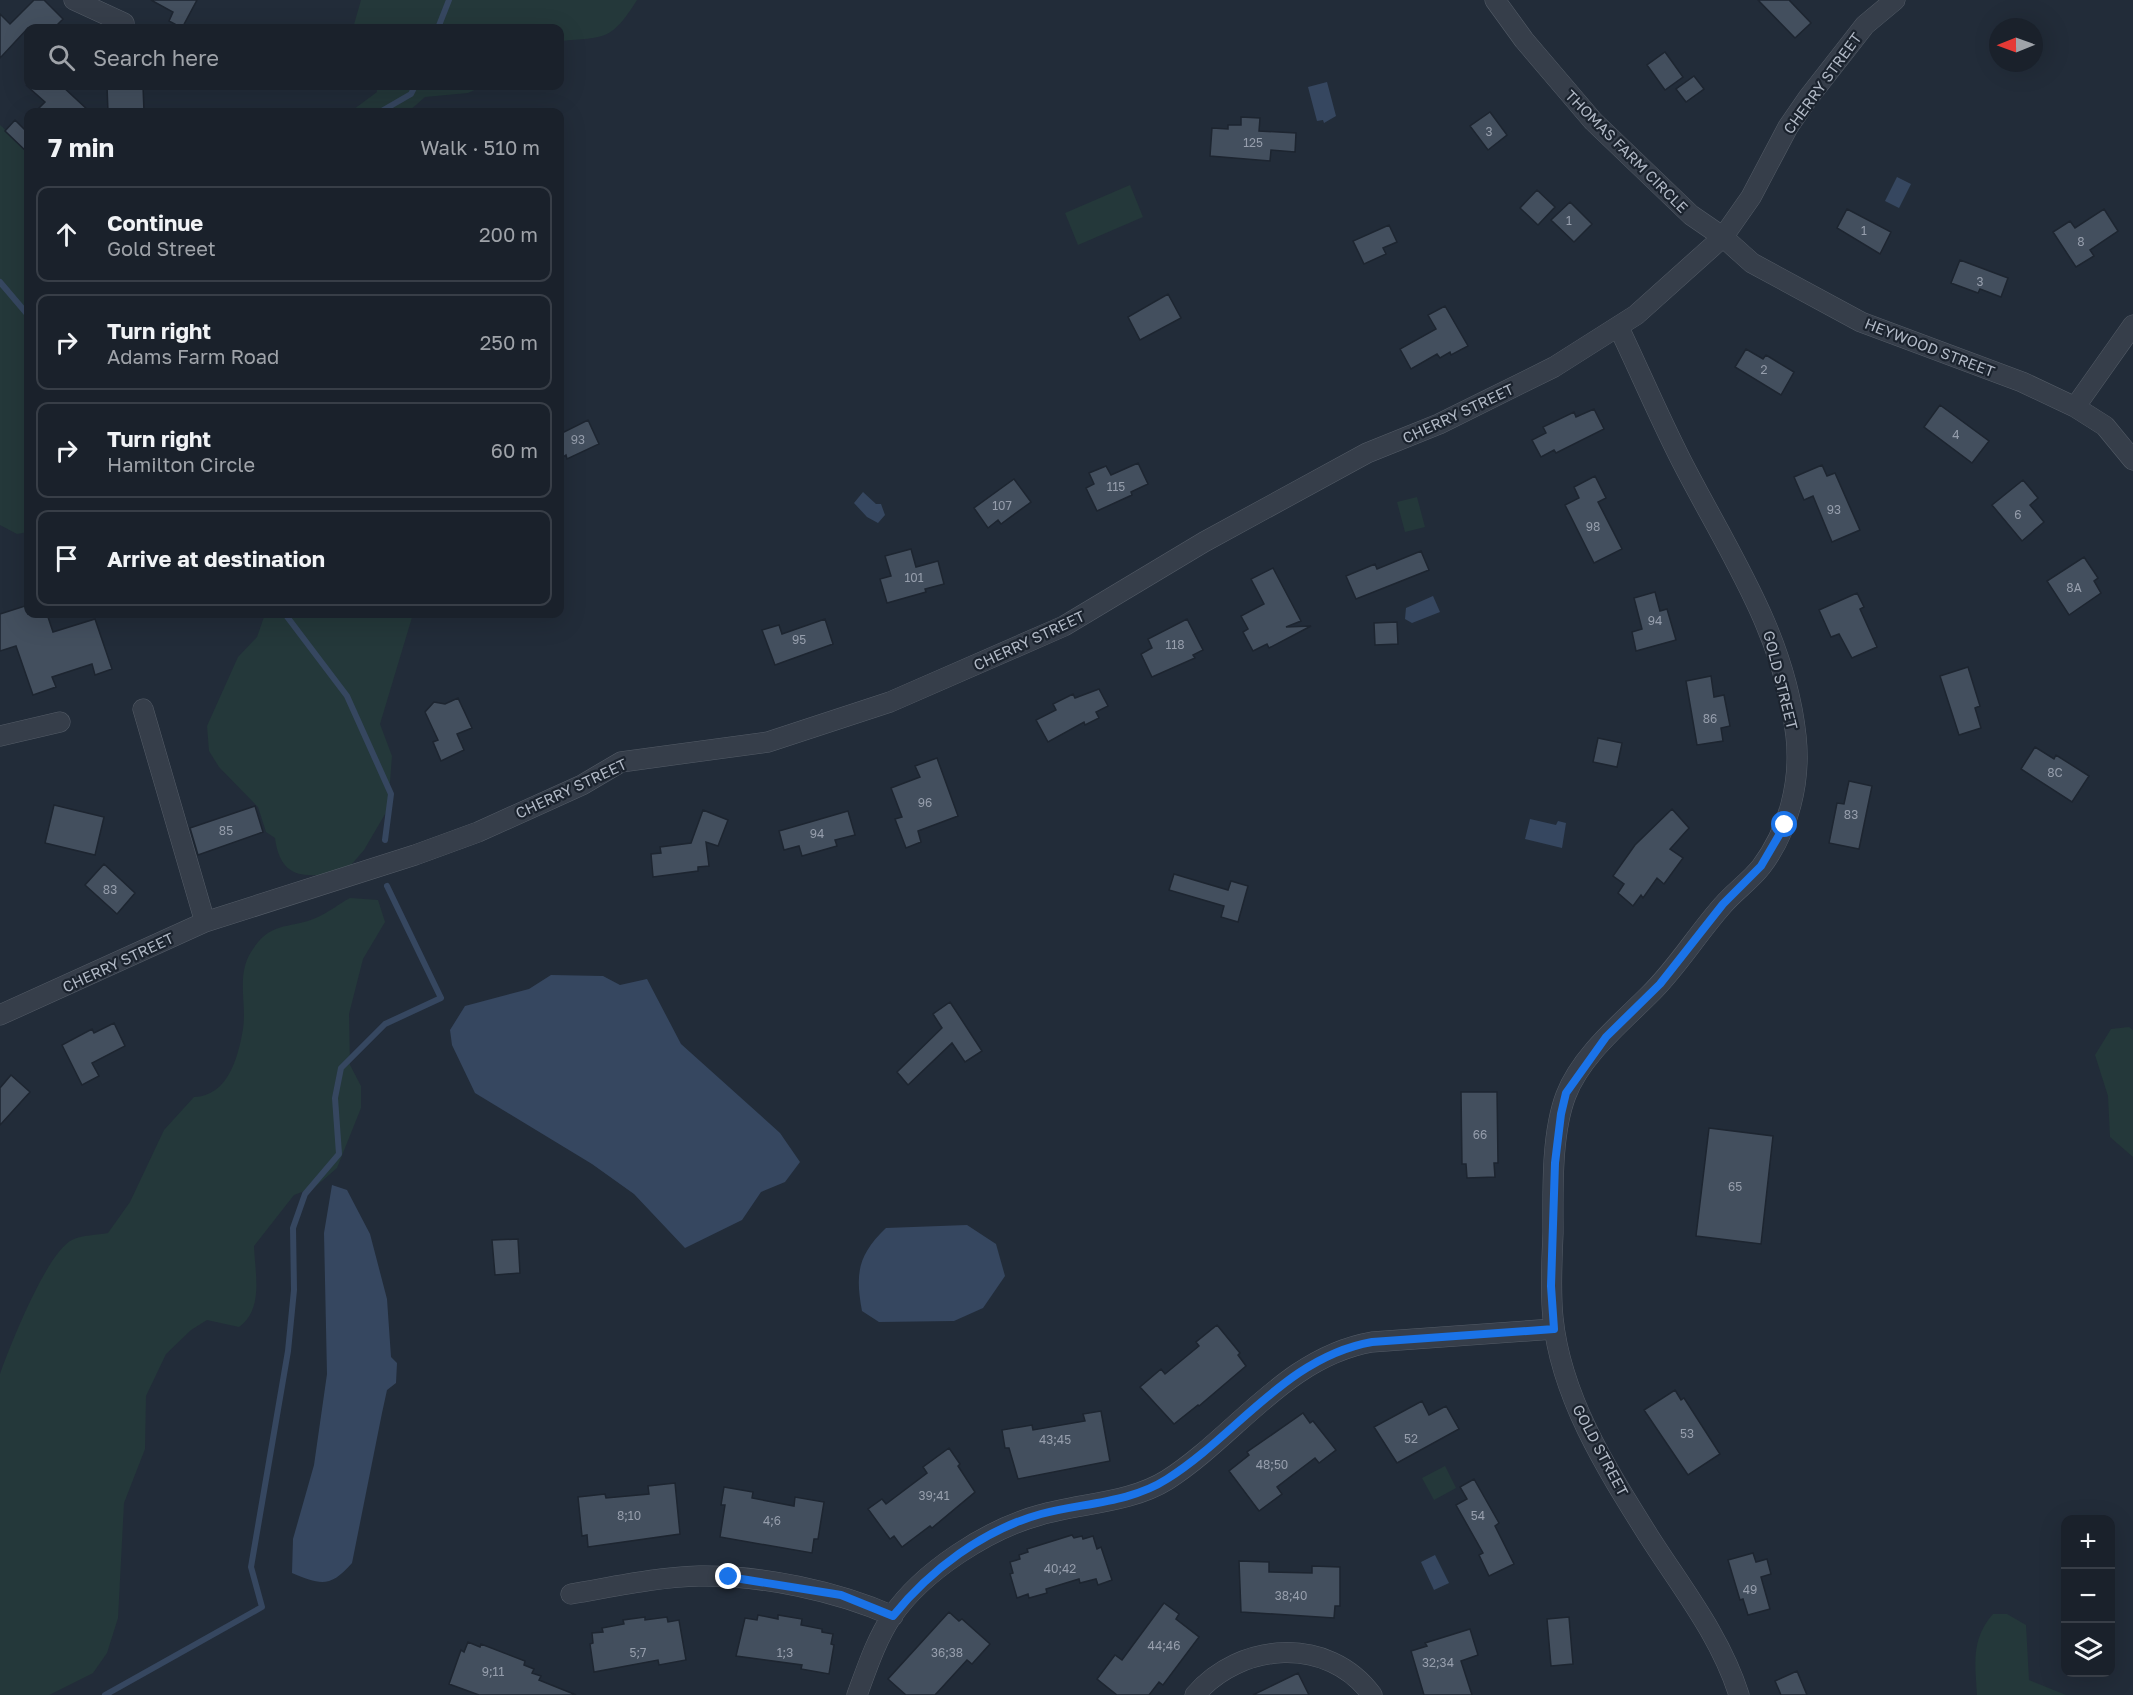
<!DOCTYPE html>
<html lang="en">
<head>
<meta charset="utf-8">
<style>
	:root { --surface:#1a212b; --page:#272e37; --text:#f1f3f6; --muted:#9fa3a9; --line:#383e47 }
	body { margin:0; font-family:"Golos Text",sans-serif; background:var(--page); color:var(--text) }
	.controls { position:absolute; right:18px; bottom:18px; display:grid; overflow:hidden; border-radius:12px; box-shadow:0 6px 24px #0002 }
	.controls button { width:54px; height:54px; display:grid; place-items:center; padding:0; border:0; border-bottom:2px solid var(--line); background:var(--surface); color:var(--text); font:30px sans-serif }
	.compass { position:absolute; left:1989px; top:18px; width:54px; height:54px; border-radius:50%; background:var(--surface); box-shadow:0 6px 24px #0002; rotate:269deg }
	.stop { position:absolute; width:18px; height:18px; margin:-14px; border:4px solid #1a73e8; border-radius:50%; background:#fff }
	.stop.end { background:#1a73e8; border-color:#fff; box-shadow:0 2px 6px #0008 }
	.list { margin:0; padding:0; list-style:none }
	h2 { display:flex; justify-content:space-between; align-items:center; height:78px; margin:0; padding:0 24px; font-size:26px }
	h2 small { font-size:20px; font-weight:400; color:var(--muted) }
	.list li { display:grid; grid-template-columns:39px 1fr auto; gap:18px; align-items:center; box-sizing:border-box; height:96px; margin:0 12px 12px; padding:0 12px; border:2px solid var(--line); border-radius:12px }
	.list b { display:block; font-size:22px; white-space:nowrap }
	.list p { margin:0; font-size:20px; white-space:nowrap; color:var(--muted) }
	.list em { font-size:20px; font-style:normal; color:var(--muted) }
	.icon { flex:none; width:33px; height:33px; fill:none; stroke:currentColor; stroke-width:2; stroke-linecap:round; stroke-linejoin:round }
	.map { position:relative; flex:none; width:2133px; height:1695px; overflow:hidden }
	.search { position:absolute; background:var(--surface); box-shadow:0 6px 24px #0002; left:24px; top:24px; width:540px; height:66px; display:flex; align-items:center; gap:15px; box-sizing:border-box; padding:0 21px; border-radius:12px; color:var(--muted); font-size:22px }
	.panel { position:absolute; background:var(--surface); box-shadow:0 6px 24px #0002; left:24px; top:108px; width:540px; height:510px; border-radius:12px }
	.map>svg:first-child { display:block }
</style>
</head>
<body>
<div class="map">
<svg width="2133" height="1695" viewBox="0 0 2133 1695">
	<rect width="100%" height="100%" fill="#222c39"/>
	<path fill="#24383a" d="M361 0H637C611 41 606 37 560 41V28H353Z
		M377 86H483L468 93 425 97 408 112H350L377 92Z
		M0 125 28 150V532L17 534 0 525Z
		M1130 185 1143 217 1078 245 1065 213Z
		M1417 497 1425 527 1405 532 1397 502Z
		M265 614H413L380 724 392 756 388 809 364 850 345 872C310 876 281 884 275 838L266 832 258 807 219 767 209 751 207 726 238 657 257 637Z
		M350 898 378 900 385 922 363 959 349 1014 350 1065 361 1086V1108L337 1168 315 1187 294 1195 254 1246C255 1274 264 1309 239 1327L207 1320 191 1330 166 1354 146 1396 145 1449 124 1503 118 1618 107 1653 93 1673 49 1695H0V1374C10 1346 47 1252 72 1240 82 1235 97 1235 108 1233L130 1202 164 1130 194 1097C228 1096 238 1058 243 1029 247 1004 236 976 251 952 271 919 291 930 318 917 329 912 339 904 350 898Z
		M2129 1027 2133 1030V1157L2110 1137 2108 1096 2095 1055 2111 1029Z
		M1445 1466 1456 1488 1434 1500 1422 1478Z
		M1993 1614H2007L2026 1625 2029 1680 2066 1695H1977C1975 1663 1971 1639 1993 1614Z"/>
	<path fill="#364760" d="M1327 82 1336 116 1324 123 1323 120 1317 121 1308 87Z
		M1897 177 1911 184 1899 208 1885 201Z
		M863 492 876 504H881L885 515 878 523 867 517 854 503Z
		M1433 596 1440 612 1412 623 1405 619 1406 608Z
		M1530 819 1556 825 1558 821 1566 823 1562 848 1525 839Z
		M551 975 603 976 620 985 647 979 681 1044 780 1133 800 1162 785 1182 761 1192 742 1220 685 1248 634 1194 592 1164 475 1093 452 1045 450 1030 465 1006 529 989Z
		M332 1185 347 1190 370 1234 387 1299 391 1357 397 1363 396 1383 387 1390 382 1413 352 1563C330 1588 321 1585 292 1573L293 1539 314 1465 327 1374 324 1233Z
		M967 1225 996 1244 1005 1276 983 1308 954 1321 879 1322 862 1311C855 1273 858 1255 886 1228Z
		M1435 1555 1449 1583 1434 1590 1421 1562Z"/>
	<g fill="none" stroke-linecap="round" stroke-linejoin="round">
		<path stroke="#364760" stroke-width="6" d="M438 28 449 0
			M380 112 411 94 415 86
			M0 282 28 315
			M285 614 347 696 391 794 385 840
			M105 1695 262 1607 251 1567 288 1351 294 1290 293 1228 305 1194 339 1154 335 1098 341 1068 385 1024 441 998 387 886"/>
	</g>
	<path fill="#434f5e" stroke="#1d2530" stroke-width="1.5" d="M34 0H44L63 19 54 28H28L0 58V14L10 24Z
		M151 0H197L182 28 169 21 173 12Z
		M1758 0H1789L1811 23 1795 38Z
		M1665 52 1683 77 1665 90 1647 65Z
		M1694 76 1704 89 1686 102 1676 89Z
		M27 86H62L90 112H35L45 102Z
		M107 86H143L144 112H108Z
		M1490 112 1507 135 1488 150 1470 126Z
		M1241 117 1260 118 1259 131 1296 133 1295 152 1271 150 1270 161 1210 156 1212 128 1228 129V125H1241Z
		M15 120 28 133V153L5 131Z
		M1537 190 1555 207 1538 225 1520 208Z
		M1570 202 1592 224 1574 242 1551 220Z
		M1847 209 1891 232 1880 254 1837 228Z
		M2104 209 2118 231 2090 250 2094 256 2076 267 2053 232 2070 221 2075 228Z
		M1389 225 1397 242 1383 248 1386 254 1364 264 1353 241Z
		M1960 260 2008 278 2001 297 1980 289 1978 293 1951 283Z
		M1168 294 1181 318 1140 340 1128 317Z
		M1445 306 1468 346 1451 355 1450 352 1440 358 1437 354 1411 369 1400 349 1436 329 1428 315Z
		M1746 349 1763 359 1766 355 1794 372 1781 395 1735 367Z
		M1940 405 1989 441 1972 463 1924 427Z
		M1594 409 1604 429 1556 453 1554 450 1541 457 1532 440 1546 433 1543 427 1574 412 1576 417Z
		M588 420 599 444 567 459 566 455 560 459V434Z
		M1138 463 1148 484 1131 492 1132 495 1097 511 1086 488 1094 484 1089 473 1106 466 1111 475Z
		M1822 465 1827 476 1835 473 1860 530 1832 542 1813 496 1804 500 1794 477Z
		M1595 476 1606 498 1598 502 1622 549 1594 563 1565 505 1579 498 1574 487Z
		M1014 479 1031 502 1001 524 998 520 988 528 974 508Z
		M2023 480 2038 498 2030 505 2044 522 2022 541 1992 505Z
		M911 549 916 567 938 561 944 584 925 589 926 592 887 603 880 579 891 576 885 556Z
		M1421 551 1429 570 1356 599 1346 576 1375 564 1377 569Z
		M2084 557 2098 578 2094 581 2101 593 2069 615 2047 581Z
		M1273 568 1301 621 1286 627 1311 626 1269 648 1267 644 1253 651 1243 632 1248 629 1241 616 1264 604 1251 579Z
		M1655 592 1660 611 1667 609 1676 640 1636 651 1632 632 1642 629 1634 598Z
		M1857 593 1864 607 1860 609 1877 647 1852 658 1839 634 1831 637 1819 610Z
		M28 605V614H47L53 632 95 619 112 669 95 675 92 664 52 677 56 687 33 695 16 646 0 651V614Z
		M825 619 833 644 775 665 762 630 779 625 782 634Z
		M1187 619 1203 650 1193 655 1195 658 1152 677 1141 654 1152 648 1148 639Z
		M1397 622 1398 644 1375 645 1374 623Z
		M1968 667 1980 706 1975 708 1981 728 1959 735 1940 676Z
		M1711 676 1714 697 1724 695 1730 726 1721 728 1723 741 1697 745 1686 681Z
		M1099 689 1108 706 1096 712 1099 718 1085 725 1084 722 1048 742 1036 720 1056 710 1053 704 1073 694 1075 698Z
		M458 698 472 728 457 734 464 750 441 761 433 742 438 740 425 712 434 702 445 704Z
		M1598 738 1622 743 1617 767 1593 762Z
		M2035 747 2054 759 2056 755 2089 776 2072 802 2021 769Z
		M937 758 958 816 918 831 921 842 906 848 895 819 902 817 891 788 920 777 915 766Z
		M1849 781 1872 786 1859 849 1829 843 1837 803 1844 804Z
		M54 805 104 817 95 855 45 843Z
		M255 806 263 832 198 855 190 828Z
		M1672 809 1689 828 1670 849 1683 858 1664 884 1657 878 1643 898 1641 895 1633 906 1618 893 1624 884 1613 876 1635 845Z
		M703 810 728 820 718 846 706 842 709 866 698 867V871L653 877 651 854 661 853 660 847 691 843Z
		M848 811 855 835 835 840 837 846 802 856 799 846 784 850 779 831Z
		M104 864 135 893 117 914 85 885Z
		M1174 874 1228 890 1231 881 1248 886 1238 922 1221 917 1224 906 1169 890Z
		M950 1002 982 1051 965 1062 952 1043 908 1085 897 1072 942 1028 933 1014Z
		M114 1023 125 1046 92 1063 99 1076 82 1085 62 1045 92 1029 94 1033Z
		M11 1075 30 1092 0 1125V1088Z
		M1461 1092H1497L1498 1163H1494L1495 1177 1467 1178 1466 1164H1462Z
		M1709 1128 1773 1136 1761 1244 1696 1236Z
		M518 1239 520 1273 495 1275 492 1240Z
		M1217 1325 1240 1353 1238 1355 1246 1366 1199 1406 1198 1405 1174 1424 1140 1387 1161 1369 1165 1374 1199 1346 1196 1342Z
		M1675 1390 1681 1400 1684 1398 1720 1454 1688 1475 1644 1410Z
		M1422 1401 1429 1415 1446 1406 1459 1429 1397 1463 1374 1427Z
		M1101 1411 1110 1461 1018 1479 1009 1448H1005L1002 1430 1032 1425 1033 1430 1085 1421 1083 1414Z
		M1303 1413 1310 1423 1313 1421 1336 1450 1319 1463 1315 1458 1277 1487 1282 1494 1259 1511 1229 1471 1249 1455 1247 1452Z
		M949 1448 960 1464 958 1466 975 1492 932 1528 930 1526 902 1547 894 1536 890 1539 868 1509 882 1499 886 1504 927 1473 923 1467Z
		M1474 1479 1499 1523 1495 1526 1514 1564 1489 1576 1479 1555 1483 1553 1456 1505 1467 1499 1460 1487Z
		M675 1483 680 1534 588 1547 587 1535 582 1536 578 1497 605 1494 606 1498 649 1494 648 1486Z
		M724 1487 753 1492 752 1498 794 1506 795 1497 824 1502 818 1539H814L812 1553 720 1537 725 1505H721Z
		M1072 1535 1074 1538 1082 1536 1083 1539 1093 1536 1097 1549 1101 1547 1112 1580 1098 1585 1096 1579 1080 1583 1079 1579 1046 1589 1047 1593 1029 1598 1028 1594 1017 1598 1010 1574 1013 1573 1010 1562 1020 1559 1019 1555 1028 1552 1027 1549Z
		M1753 1553 1756 1562 1767 1559 1771 1574 1761 1577 1770 1609 1748 1615 1743 1599 1740 1600 1728 1560Z
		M1239 1561 1269 1562V1572L1312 1573V1566L1340 1567V1606H1335L1334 1618 1241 1612Z
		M1164 1603 1179 1614 1176 1619 1199 1637 1163 1685 1159 1682 1149 1695H1117L1097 1679 1115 1655 1122 1660Z
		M949 1612 959 1621 962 1619 990 1644 972 1664 967 1660 935 1695H906L888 1679Z
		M758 1615 778 1619V1615L802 1619 801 1625 822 1629V1632L833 1634 831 1644 834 1645 829 1674 801 1669 802 1665 736 1656 745 1618 757 1620Z
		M645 1617V1620L667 1617 668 1622 679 1620 686 1660 659 1665 658 1660 594 1672 590 1644 593 1643 592 1633 603 1632 602 1628 624 1624 623 1620Z
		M1569 1617 1573 1664 1551 1666 1547 1619Z
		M1470 1629 1478 1655 1461 1661 1472 1695H1424L1411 1651 1427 1646 1425 1643Z
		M468 1642 480 1647 481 1644 525 1661 524 1665 534 1669 532 1673 541 1676 539 1680 576 1695H479L449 1684 461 1650 464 1652Z
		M1797 1671 1807 1695H1781L1775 1681Z
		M1298 1673 1309 1695H1253Z"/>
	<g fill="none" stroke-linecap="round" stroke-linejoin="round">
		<g stroke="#545c67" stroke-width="21">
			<path id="minor" d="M74 0 124 23
				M1495 0 1524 40 1593 121 1691 215 1723 237 1752 263 1861 322 2022 382 2075 407 2105 426 2133 460
				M1619 328C1640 372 1659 417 1681 460 1727 550 1785 633 1796 736 1801 782 1789 830 1761 867 1750 881 1734 892 1723 905 1697 934 1677 968 1649 995 1620 1024 1581 1056 1566 1095 1551 1134 1553 1191 1553 1233 1552 1261 1550 1289 1553 1318 1561 1397 1606 1468 1648 1535 1681 1587 1720 1635 1739 1695
				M2075 407 2133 325
				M143 709 205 922
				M0 736 60 722
				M0 1015 205 922 415 855 478 832 582 785 621 762 768 742 890 702 1064 626 1204 542 1367 453 1439 424 1554 367 1636 315 1723 237 1751 197 1788 127 1808 98 1865 25 1895 0
				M571 1594C613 1587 657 1577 699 1576 761 1575 837 1591 893 1616
				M857 1695C867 1668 876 1640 892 1616 923 1571 988 1529 1040 1515 1082 1503 1130 1503 1167 1480 1237 1435 1286 1357 1372 1342L1554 1329
				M1195 1695C1240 1642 1328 1635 1372 1695"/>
		</g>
		<use href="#minor" stroke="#363e4a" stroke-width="20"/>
	</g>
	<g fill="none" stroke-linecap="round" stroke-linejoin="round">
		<path stroke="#1a73e8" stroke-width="8" d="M729 1577 841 1595 893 1616C930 1570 983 1530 1041 1514 1082 1503 1130 1503 1167 1479 1237 1435 1287 1357 1372 1342L1554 1329 1551 1286 1555 1163 1561 1114 1566 1093 1606 1037 1660 984 1723 904 1761 866 1785 825"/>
	</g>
	<g text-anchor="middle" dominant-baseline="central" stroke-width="4.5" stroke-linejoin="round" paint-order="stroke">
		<g font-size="12" fill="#969eac">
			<text x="1489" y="131">3</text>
			<text x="1253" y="142">125</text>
			<text x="1569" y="220">1</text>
			<text x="1864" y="230">1</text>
			<text x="2081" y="241">8</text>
			<text x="1980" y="281">3</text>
			<text x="1764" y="369">2</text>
			<text x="1956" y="434">4</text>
			<text x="578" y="439">93</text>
			<text x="1116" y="486">115</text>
			<text x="1002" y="505">107</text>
			<text x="1834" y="509">93</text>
			<text x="2018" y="514">6</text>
			<text x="1593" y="526">98</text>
			<text x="914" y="577">101</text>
			<text x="2074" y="587">8A</text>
			<text x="1655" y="620">94</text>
			<text x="799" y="639">95</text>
			<text x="1175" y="644">118</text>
			<text x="1710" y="718">86</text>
			<text x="2055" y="772">8C</text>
			<text x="925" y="802">96</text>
			<text x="1851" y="814">83</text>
			<text x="226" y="830">85</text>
			<text x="817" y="833">94</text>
			<text x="110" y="889">83</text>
			<text x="1480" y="1134">66</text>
			<text x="1735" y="1186">65</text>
			<text x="1687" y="1433">53</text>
			<text x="1411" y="1438">52</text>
			<text x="1055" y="1439">43;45</text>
			<text x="1272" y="1464">48;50</text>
			<text x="934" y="1495">39;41</text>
			<text x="629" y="1515">8;10</text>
			<text x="1478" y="1515">54</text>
			<text x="772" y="1520">4;6</text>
			<text x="1060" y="1568">40;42</text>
			<text x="1750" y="1589">49</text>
			<text x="1291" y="1595">38;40</text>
			<text x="1164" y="1645">44;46</text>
			<text x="638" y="1652">5;7</text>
			<text x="785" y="1652">1;3</text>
			<text x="947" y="1652">36;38</text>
			<text x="1438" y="1662">32;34</text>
			<text x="493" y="1671">9;11</text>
		</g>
		<g font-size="15" fill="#b1b9c6" stroke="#1b232e">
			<text transform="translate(1822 83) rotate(-54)">CHERRY STREET</text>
			<text transform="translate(1627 151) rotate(45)">THOMAS FARM CIRCLE</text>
			<text transform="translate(1930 347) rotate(21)">HEYWOOD STREET</text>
			<text transform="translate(1458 413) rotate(-25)">CHERRY STREET</text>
			<text transform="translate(1029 640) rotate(-25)">CHERRY STREET</text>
			<text transform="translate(1781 680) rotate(76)">GOLD STREET</text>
			<text transform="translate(571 788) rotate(-25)">CHERRY STREET</text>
			<text transform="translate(118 962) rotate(-25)">CHERRY STREET</text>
			<text transform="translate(1601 1450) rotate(62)">GOLD STREET</text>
		</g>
	</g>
</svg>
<div class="controls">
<button>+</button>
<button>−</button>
<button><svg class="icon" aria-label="layers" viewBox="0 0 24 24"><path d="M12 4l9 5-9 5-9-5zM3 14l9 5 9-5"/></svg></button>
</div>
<svg class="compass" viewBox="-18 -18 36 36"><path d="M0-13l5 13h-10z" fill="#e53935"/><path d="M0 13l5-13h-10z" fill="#9fa3a9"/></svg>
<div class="stop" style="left:1785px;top:825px"></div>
<div class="stop end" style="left:729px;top:1577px"></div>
<div class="search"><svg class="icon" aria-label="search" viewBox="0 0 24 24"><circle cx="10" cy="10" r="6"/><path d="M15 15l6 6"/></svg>Search here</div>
<section class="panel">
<h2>7 min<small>Walk · 510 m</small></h2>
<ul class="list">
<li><svg class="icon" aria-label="ahead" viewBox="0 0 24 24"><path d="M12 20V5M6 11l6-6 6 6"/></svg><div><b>Continue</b><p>Gold Street</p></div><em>200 m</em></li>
<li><svg class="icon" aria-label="right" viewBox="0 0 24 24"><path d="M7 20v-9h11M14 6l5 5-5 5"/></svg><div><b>Turn right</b><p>Adams Farm Road</p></div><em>250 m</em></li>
<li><svg class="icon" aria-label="right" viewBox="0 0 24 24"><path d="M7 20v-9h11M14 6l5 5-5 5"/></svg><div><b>Turn right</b><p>Hamilton Circle</p></div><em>60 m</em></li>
<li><svg class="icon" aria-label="arrive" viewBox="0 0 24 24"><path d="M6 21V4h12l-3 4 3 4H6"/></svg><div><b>Arrive at destination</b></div></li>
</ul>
</section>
</div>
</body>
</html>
